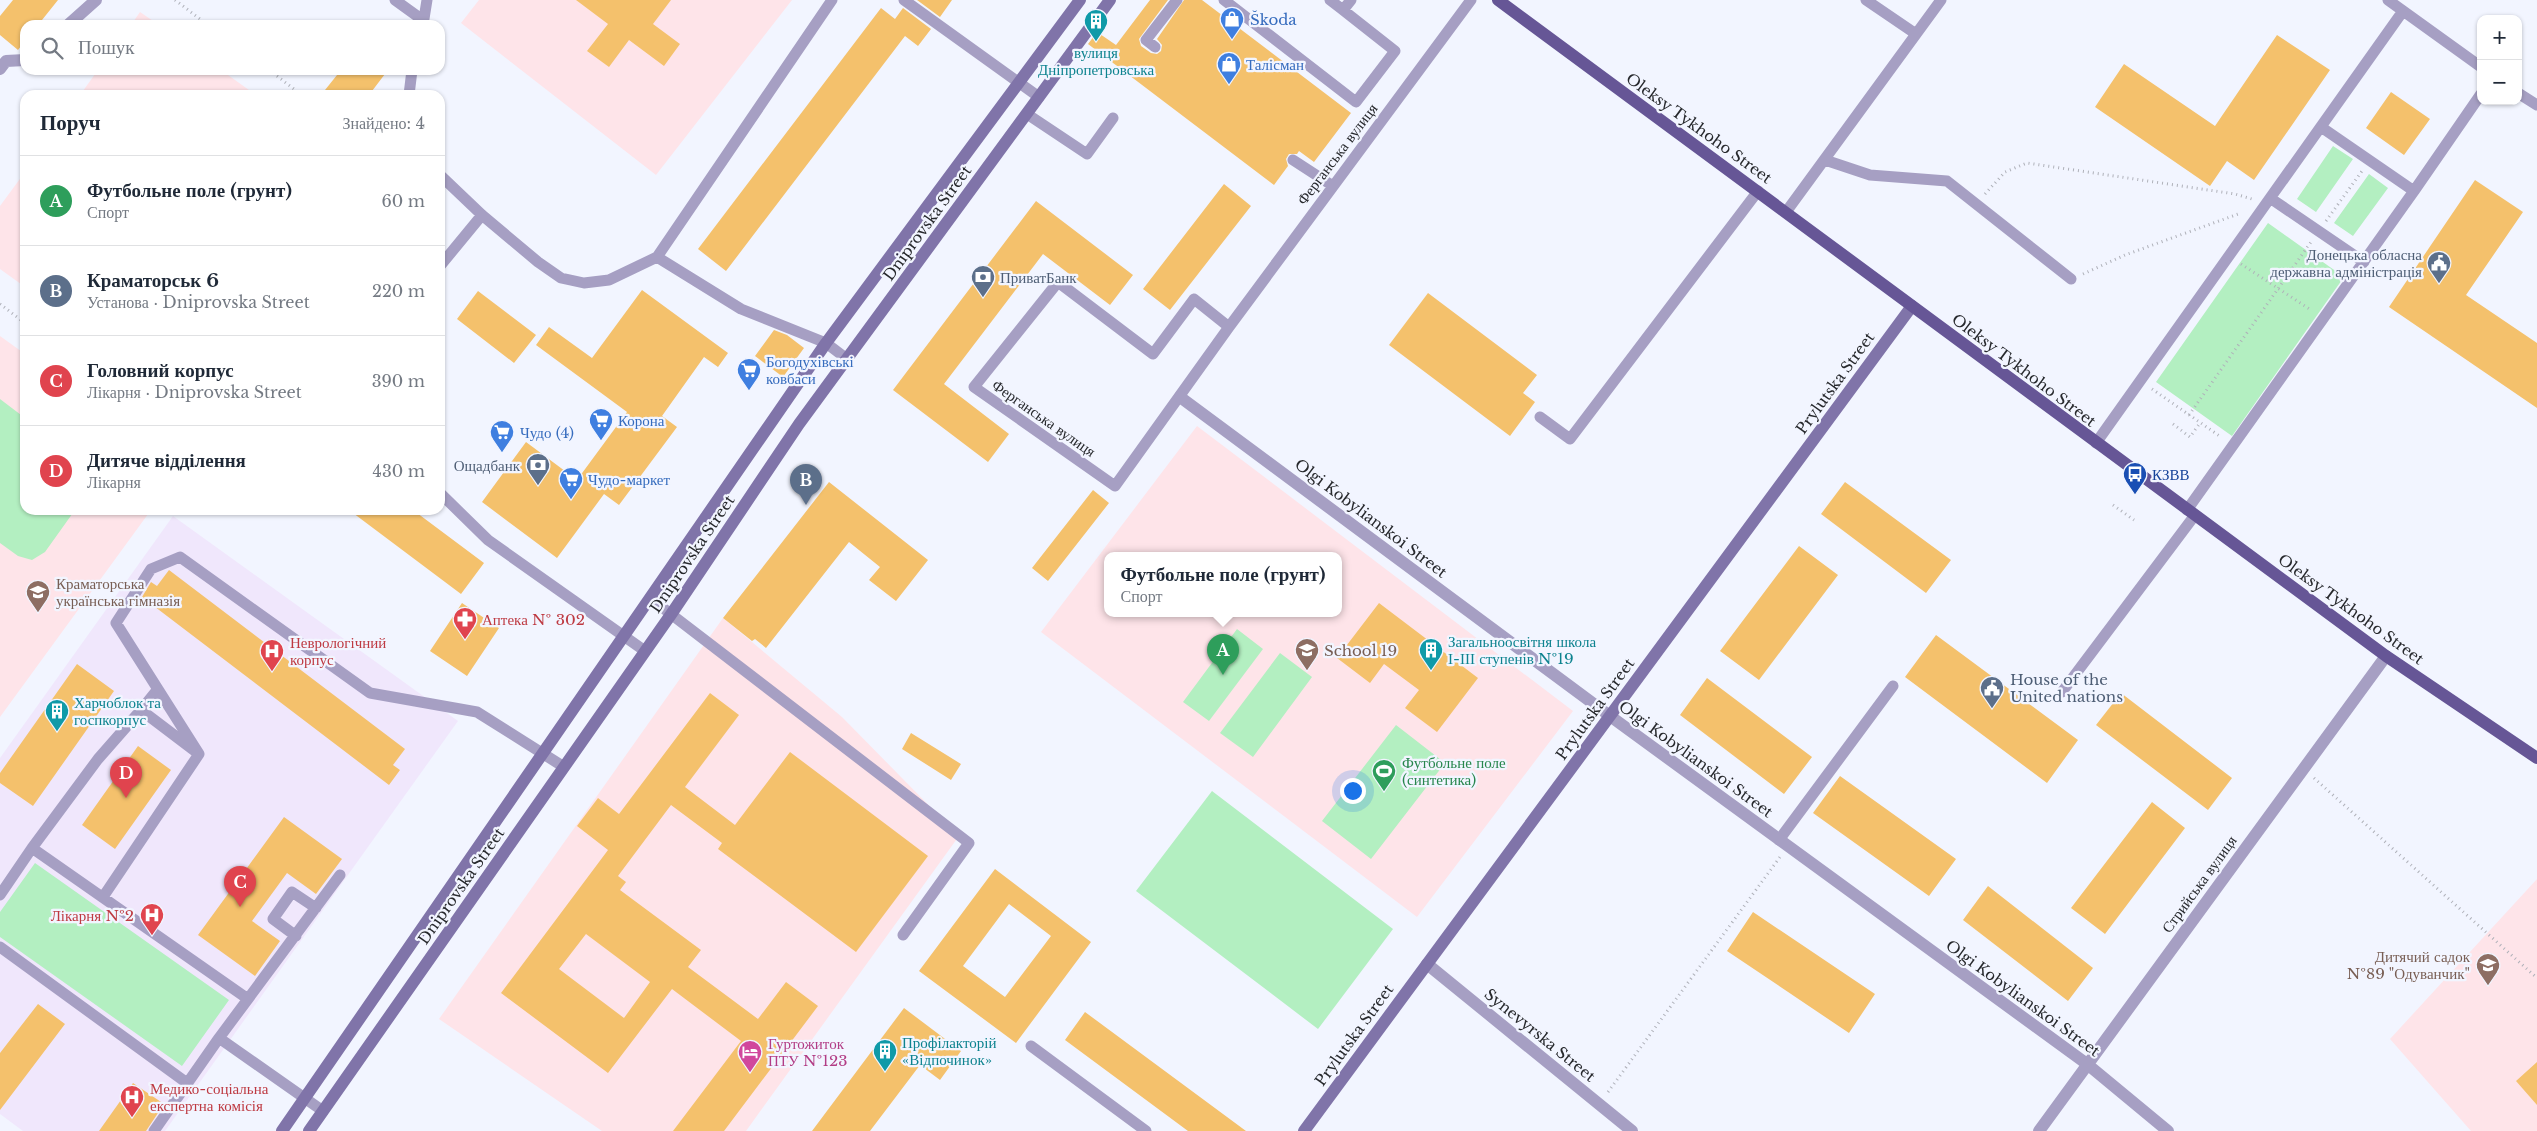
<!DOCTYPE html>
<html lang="uk">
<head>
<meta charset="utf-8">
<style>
	:root { --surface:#fff; --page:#f6f6f7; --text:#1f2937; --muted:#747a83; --line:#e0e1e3; --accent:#2d767d }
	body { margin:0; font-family:"Libre Baskerville",serif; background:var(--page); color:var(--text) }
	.controls { position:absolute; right:15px; top:15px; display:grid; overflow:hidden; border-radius:10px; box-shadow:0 1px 4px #0004 }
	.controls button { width:45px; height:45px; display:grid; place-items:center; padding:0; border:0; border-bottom:1px solid var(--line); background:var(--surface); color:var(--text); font:25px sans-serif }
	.you { position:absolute; left:1352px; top:790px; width:18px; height:18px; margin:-12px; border:4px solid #fff; border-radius:50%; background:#1a73e8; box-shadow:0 0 0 8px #1a73e833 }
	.badge { display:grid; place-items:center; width:32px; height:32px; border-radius:50%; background:var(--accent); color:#fff; font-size:16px; font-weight:700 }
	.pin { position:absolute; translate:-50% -41px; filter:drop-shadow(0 1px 2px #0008) }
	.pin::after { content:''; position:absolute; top:26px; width:18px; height:15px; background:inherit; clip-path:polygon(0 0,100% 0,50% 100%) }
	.popup { position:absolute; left:1104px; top:552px; width:238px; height:65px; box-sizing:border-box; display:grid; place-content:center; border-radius:10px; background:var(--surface); filter:drop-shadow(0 1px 4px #0005); font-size:16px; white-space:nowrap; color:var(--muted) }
	.popup b { font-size:19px; color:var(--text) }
	.popup::after { content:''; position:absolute; left:50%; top:100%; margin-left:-10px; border:10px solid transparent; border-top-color:var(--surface) }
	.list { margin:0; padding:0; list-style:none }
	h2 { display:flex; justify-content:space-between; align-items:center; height:65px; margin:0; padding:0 20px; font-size:21px }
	h2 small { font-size:16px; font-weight:400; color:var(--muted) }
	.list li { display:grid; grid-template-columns:32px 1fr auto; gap:15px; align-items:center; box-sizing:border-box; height:90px; padding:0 20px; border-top:1px solid var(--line) }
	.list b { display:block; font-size:19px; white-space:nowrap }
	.list p { margin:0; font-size:16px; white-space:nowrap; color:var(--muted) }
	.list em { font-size:16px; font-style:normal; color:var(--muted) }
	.icon { flex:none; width:28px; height:28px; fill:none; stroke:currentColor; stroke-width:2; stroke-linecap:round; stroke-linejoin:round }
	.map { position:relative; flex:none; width:2537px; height:1131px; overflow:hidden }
	.search { position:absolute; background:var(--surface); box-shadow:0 1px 4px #0004; left:20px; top:20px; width:425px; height:55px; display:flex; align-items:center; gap:12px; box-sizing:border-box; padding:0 18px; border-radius:15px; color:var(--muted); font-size:19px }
	.panel { position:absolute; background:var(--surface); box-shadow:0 1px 4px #0004; left:20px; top:90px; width:425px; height:425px; border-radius:15px }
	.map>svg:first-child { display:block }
</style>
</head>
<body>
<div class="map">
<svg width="2537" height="1131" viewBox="0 0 2537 1131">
	<rect width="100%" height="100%" fill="#f2f5ff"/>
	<path fill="#fee4e9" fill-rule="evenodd" d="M479 0H792L656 175 461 23Z
		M140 12 159 25H131Z
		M98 70H221L256 95H80Z
		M25 172V287L0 269V206Z
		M0 336 25 354V510H151L0 717Z
		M1197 426 1573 711 1417 917 1041 632ZM1108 556H1338V614H1108Z
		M723 618 842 717 959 836 746 1131H602L439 1019Z
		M2537 879V1131H2471L2390 1039Z"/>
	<path fill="#f0e7fc" d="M173 516 458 721 165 1131H23L0 1114V758Z"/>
	<path fill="#b3efc1" d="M2333 146 2353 159 2316 212 2297 199Z
		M2369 174 2388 188 2353 236 2334 223Z
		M2268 223 2344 277 2232 436 2156 382Z
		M0 399 25 418V510H75L45 552 32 560 18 556 0 543Z
		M1237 629 1263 649 1209 721 1183 702Z
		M1280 653 1312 677 1253 757 1220 733Z
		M1396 725 1445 763 1371 859 1322 821Z
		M1212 791 1393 929 1318 1029 1136 891Z
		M35 863 229 1000 182 1066 0 937V912Z"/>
	<path fill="#f4c16c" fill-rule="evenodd" d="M13 0H58L38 25H25V41L18 50 0 35V16Z
		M576 0H671L653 24 680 44 664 66 629 40 609 67 587 51 608 24Z
		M917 0H952L940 17Z
		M1150 0H1168L1139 39 1141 46 1151 53 1157 54 1161 51 1162 45 1157 39 1184 0H1202L1351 113 1314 162 1299 151 1297 154H1289L1286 159 1288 166 1274 185 1088 44 1097 32 1116 45Z
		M881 8 895 19 903 8 931 29 918 46 905 36 726 271 698 249Z
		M2277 35 2330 70 2254 180 2227 161 2210 186 2095 107 2124 64 2215 126Z
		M341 70H388L369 95H321Z
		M2391 92 2430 119 2404 155 2366 128Z
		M2475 180 2523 212 2466 295 2537 343V408L2389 307Z
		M1224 184 1251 206 1170 310 1143 289Z
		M1036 201 1133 275 1110 305 1043 254 944 384 1009 434 988 462 893 390Z
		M642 290 728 353 718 367 704 357 662 416 677 427 619 505 604 494 557 558 482 502 526 442 577 480 627 412 536 345 549 327 592 358Z
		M478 291 536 335 514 363 457 319Z
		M1428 293 1537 375 1523 393 1535 402 1510 436 1389 345Z
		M774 330 787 335 804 348 783 377 755 356Z
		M829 482 928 560 896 601 869 580 880 567 849 542 766 648 755 639 752 641 723 618Z
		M1845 482 1951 560 1926 593 1821 514Z
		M1093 490 1109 503 1048 581 1032 568Z
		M349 510H413L484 563 461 594Z
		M1799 546 1838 575 1759 680 1720 651Z
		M169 570 405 749 393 765 400 770 389 785 142 597 151 582 157 586Z
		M462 603 499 628 467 676 430 651Z
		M1379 603 1478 678 1437 732 1405 708 1419 690 1384 664 1370 683 1337 658Z
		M1936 635 2078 740 2047 783 1905 677Z
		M77 664 114 691 33 806 0 783V773Z
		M1707 678 1812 757 1784 794 1680 715Z
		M710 693 739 715 685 787 735 825 790 752 928 856 856 952 718 849 722 843 671 805 618 876 626 882 620 890 701 950 688 967 758 1019 786 982 818 1006 724 1131H673L741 1041 672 989 608 1073 501 993 608 850 577 826 598 798 619 814ZM586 934 650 982 624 1018 559 969Z
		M2121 693 2232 778 2208 810 2096 725Z
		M911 733 961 764 951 780 902 749Z
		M138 746 171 770 115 849 82 825Z
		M1840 776 1956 859 1929 896 1813 813Z
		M2152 802 2185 828 2105 934 2071 908Z
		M284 817 342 859 316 894 287 873 252 921 280 941 255 976 198 935Z
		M995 869 1091 942 1016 1043 919 971ZM1009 904 1051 936 1005 997 963 966Z
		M1988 886 2093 968 2068 1001 1963 920Z
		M1753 912 1875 994 1849 1033 1727 951Z
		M38 1004 65 1024 0 1110V1053Z
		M904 1008 961 1051 940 1080 920 1065 870 1131H812Z
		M1085 1012 1246 1131H1188L1065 1040Z
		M2537 1062V1105L2516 1081Z
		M133 1083 164 1104 146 1131H99Z"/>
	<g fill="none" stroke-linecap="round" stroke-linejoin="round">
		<path stroke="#afb1b9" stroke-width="3" stroke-dasharray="1 4" stroke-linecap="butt" d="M175 0 208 25
			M269 70 302 95
			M1985 194 2005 172 2027 163 2235 194 2252 199
			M2326 221 2362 171
			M2241 264 2311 310
			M2083 274 2125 255 2241 213
			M0 304 25 323
			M2152 389 2221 437
			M2189 415 2311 242
			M2173 424 2190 437 2200 423
			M2113 505 2134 520
			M2314 778 2537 978
			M1608 1092 1780 857"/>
		<path stroke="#a69fc3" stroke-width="11" d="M395 0 424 21
			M904 0 1039 97
			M1224 0 1356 102 1395 51 1343 10
			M1330 0 1343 10 1351 0
			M1866 0 1916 34
			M2388 0 2481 67
			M423 25 427 0
			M1155 47 1146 40 1177 0
			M2518 93 2537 105
			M409 95 412 70
			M1027 114 1087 154 1113 118
			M1293 160 1333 186
			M1825 160 1870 175 1947 181 2071 279
			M440 175 482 215 538 262 561 278 584 283 609 280 657 257 832 0
			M2414 191 2481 94
			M2270 198 2364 262
			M1786 212 1941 0
			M657 257 741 309 826 343 847 359
			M440 266 482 215
			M1229 327 1194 299 1153 354 1058 282 974 387 1115 486 1229 327 1471 0
			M1540 417 1570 439 1758 191
			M2096 443 2403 11
			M440 493 488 540 645 651
			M2187 510 2414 191 2321 127
			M650 598 969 843 903 935
			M2062 692 2195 515
			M141 710 158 689
			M199 754 116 623 151 569 180 557 370 693 477 712 564 767
			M1779 840 1893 686
			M0 895 32 848
			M103 897 199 754 141 710 98 759 32 848 248 999
			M296 936 273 919 292 892 316 908
			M0 947 187 1083
			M1031 1046 1146 1131
			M323 1111 219 1038 340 875
			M154 1131 219 1038"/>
		<path stroke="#a69fc3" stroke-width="12" d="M68 25 96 0
			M0 69 6 61 25 60
			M1180 397 1610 716 2087 1064 2168 1131
			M1427 964 1632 1131
			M2039 1131 2386 656"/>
		<path stroke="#8074a9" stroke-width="12" d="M282 1131 826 343 1080 0
			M309 1131 672 613 799 424 1110 0
			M1304 1131 1912 306"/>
		<path stroke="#665696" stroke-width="12" d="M1498 0 2386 656 2537 758"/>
	</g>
	<defs>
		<g id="shop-pin" transform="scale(1.25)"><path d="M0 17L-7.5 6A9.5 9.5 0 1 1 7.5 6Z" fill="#3f7fe0" stroke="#f2f5ff"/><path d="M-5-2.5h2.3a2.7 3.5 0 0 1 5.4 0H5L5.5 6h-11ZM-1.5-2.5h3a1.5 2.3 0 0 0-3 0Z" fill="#fff"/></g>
		<g id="building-pin" transform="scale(1.25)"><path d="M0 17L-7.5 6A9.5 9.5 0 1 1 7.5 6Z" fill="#0f9aa8" stroke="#f2f5ff"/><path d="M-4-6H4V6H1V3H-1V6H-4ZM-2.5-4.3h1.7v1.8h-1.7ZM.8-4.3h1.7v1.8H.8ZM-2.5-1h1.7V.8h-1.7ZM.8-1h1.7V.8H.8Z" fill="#fff"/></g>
		<g id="civic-pin" transform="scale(1.25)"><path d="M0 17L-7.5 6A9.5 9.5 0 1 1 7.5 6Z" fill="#5c6f8a" stroke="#f2f5ff"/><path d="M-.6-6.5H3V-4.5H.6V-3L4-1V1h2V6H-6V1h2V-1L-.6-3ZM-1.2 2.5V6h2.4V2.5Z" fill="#fff"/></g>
		<g id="bank-pin" transform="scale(1.25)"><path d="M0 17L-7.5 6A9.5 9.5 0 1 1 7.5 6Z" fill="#5c6f8a" stroke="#f2f5ff"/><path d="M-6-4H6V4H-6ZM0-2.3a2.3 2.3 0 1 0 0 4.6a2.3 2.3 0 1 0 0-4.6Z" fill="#fff"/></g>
		<g id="supermarket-pin" transform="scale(1.25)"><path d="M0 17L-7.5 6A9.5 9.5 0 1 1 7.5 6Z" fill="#3f7fe0" stroke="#f2f5ff"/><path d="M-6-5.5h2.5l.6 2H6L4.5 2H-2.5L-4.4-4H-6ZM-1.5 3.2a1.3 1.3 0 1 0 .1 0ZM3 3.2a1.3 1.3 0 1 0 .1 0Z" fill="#fff"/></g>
		<g id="bus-pin" transform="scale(1.25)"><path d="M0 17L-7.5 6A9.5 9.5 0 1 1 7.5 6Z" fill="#1a4fb4" stroke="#f2f5ff"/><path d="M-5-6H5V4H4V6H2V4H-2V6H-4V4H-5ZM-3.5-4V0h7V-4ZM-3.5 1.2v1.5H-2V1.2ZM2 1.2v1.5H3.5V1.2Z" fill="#fff"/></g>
		<g id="school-pin" transform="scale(1.25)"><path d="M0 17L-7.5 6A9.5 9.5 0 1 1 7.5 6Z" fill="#8d6e63" stroke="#f2f5ff"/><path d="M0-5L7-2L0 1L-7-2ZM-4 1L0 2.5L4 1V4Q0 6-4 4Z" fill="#fff"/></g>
		<g id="pharmacy-pin" transform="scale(1.25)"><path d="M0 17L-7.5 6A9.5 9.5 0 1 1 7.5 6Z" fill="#e0444e" stroke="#f2f5ff"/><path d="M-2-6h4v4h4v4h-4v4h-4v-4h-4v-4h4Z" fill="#fff"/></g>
		<g id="hospital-pin" transform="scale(1.25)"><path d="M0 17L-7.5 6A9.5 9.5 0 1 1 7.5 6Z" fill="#e0444e" stroke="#f2f5ff"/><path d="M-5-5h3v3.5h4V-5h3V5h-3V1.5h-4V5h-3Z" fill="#fff"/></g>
		<g id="stadium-pin" transform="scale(1.25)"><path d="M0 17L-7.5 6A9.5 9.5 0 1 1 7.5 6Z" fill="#2e9e5b" stroke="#f2f5ff"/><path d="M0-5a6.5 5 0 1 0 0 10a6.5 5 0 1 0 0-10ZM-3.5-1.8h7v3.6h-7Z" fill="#fff"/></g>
		<g id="hotel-pin" transform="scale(1.25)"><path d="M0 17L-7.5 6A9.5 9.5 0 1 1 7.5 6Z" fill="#d1479c" stroke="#f2f5ff"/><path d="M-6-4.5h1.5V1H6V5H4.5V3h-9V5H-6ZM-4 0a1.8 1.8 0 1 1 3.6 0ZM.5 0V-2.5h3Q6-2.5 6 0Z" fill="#fff"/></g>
	</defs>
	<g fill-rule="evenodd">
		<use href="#shop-pin" x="1232" y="19"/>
		<use href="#building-pin" x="1096" y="21"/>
		<use href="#shop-pin" x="1229" y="64"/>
		<use href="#civic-pin" x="2439" y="263"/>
		<use href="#bank-pin" x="983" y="277"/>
		<use href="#supermarket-pin" x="749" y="370"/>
		<use href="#supermarket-pin" x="601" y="420"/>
		<use href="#supermarket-pin" x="502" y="432"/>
		<use href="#bank-pin" x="538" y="465"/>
		<use href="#bus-pin" x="2135" y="474"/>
		<use href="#supermarket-pin" x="571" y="479"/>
		<use href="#school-pin" x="38" y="592"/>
		<use href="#pharmacy-pin" x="465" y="619"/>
		<use href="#school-pin" x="1307" y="650"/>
		<use href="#building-pin" x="1431" y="650"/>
		<use href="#hospital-pin" x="272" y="651"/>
		<use href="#civic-pin" x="1992" y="688"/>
		<use href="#building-pin" x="57" y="711"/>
		<use href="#stadium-pin" x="1384" y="771"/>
		<use href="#hospital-pin" x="152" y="915"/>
		<use href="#school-pin" x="2488" y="965"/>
		<use href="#building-pin" x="885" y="1051"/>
		<use href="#hotel-pin" x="750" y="1052"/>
		<use href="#hospital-pin" x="132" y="1097"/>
	</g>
	<g text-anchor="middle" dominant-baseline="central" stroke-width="4.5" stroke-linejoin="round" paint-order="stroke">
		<g font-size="15" fill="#366cbe" stroke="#f2f5ff" text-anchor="start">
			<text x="1250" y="19">Škoda</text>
			<text x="1246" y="64">Талісман</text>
			<text x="766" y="361">Богодухівські<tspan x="766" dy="17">ковбаси</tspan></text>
			<text x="618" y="420">Корона</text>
			<text x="520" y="432">Чудо (4)</text>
			<text x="588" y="479">Чудо-маркет</text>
		</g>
		<g font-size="15" fill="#0d838f" stroke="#f2f5ff" text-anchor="start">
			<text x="1096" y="52" text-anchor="middle">вулиця<tspan x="1096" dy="17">Дніпропетровська</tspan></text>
			<text x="1448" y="641">Загальноосвітня школа<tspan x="1448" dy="17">І-ІІІ ступенів №19</tspan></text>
			<text x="74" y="702">Харчоблок та<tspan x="74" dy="17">госпкорпус</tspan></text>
			<text x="902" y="1042">Профілакторій<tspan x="902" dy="17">«Відпочинок»</tspan></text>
		</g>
		<g font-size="15" fill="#27292d" stroke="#f2f5ff">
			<text transform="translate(1699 128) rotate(36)">Oleksy Tykhoho Street</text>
			<text transform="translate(1337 154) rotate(-53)">Ферганська вулиця</text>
			<text transform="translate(927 223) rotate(-54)">Dniprovska Street</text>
			<text transform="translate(2024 370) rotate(37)">Oleksy Tykhoho Street</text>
			<text transform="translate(1835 383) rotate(-54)">Prylutska Street</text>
			<text transform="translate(1044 418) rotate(35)">Ферганська вулиця</text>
			<text transform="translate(1371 518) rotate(37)">Olgi Kobylianskoi Street</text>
			<text transform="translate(692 554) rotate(-56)">Dniprovska Street</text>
			<text transform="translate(2351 609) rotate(36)">Oleksy Tykhoho Street</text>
			<text transform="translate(1595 709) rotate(-54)">Prylutska Street</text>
			<text transform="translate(1696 759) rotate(36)">Olgi Kobylianskoi Street</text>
			<text transform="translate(2199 884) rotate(-54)">Стрийська вулиця</text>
			<text transform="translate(461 886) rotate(-55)">Dniprovska Street</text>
			<text transform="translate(2023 998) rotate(36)">Olgi Kobylianskoi Street</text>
			<text transform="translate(1354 1035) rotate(-54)">Prylutska Street</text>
			<text transform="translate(1540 1035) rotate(39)">Synevyrska Street</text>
		</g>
		<g font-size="15" fill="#4e5e75" stroke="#f2f5ff" text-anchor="end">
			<text x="2422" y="254">Донецька обласна<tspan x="2422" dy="17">державна адміністрація</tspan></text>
			<text x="1000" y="277" text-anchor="start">ПриватБанк</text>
			<text x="520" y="465">Ощадбанк</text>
			<text x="2010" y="679" text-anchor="start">House of the<tspan x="2010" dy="17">United nations</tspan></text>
		</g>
		<g font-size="15" fill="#164399" stroke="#f2f5ff" text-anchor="start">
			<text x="2152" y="474">КЗВВ</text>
		</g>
		<g font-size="15" fill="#785e54" stroke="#f2f5ff" text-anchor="start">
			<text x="56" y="583">Краматорська<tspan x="56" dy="17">українська гімназія</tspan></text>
			<text x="1324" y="650">School 19</text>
			<text x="2470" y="956" text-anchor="end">Дитячий садок<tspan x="2470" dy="17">№89 "Одуванчик"</tspan></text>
		</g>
		<g font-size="15" fill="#be3a42" stroke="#f2f5ff" text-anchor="start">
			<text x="482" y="619">Аптека № 302</text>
			<text x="290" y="642">Неврологічний<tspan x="290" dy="17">корпус</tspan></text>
			<text x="134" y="915" text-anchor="end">Лікарня №2</text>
			<text x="150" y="1088">Медико-соціальна<tspan x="150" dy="17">експертна комісія</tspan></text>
		</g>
		<g font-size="15" fill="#27864d" stroke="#f2f5ff" text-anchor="start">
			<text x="1402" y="762">Футбольне поле<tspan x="1402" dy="17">(синтетика)</tspan></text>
		</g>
		<g font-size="15" fill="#b23c85" stroke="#f2f5ff" text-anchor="start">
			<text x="768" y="1043">Гуртожиток<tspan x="768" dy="17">ПТУ №123</tspan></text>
		</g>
	</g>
</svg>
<div class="controls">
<button>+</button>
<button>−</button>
</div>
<div class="you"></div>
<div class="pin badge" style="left:1223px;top:675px;background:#2e9e5b">A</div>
<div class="popup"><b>Футбольне поле (грунт)</b>Спорт</div>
<div class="pin badge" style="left:806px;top:505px;background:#5c6f8a">B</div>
<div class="pin badge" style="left:240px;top:907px;background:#e0444e">C</div>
<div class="pin badge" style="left:126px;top:798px;background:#e0444e">D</div>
<div class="search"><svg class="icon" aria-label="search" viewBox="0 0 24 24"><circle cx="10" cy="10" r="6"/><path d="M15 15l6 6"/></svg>Пошук</div>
<section class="panel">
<h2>Поруч<small>Знайдено: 4</small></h2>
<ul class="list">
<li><span class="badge" style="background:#2e9e5b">A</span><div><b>Футбольне поле (грунт)</b><p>Спорт</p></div><em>60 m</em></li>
<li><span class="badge" style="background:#5c6f8a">B</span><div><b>Краматорськ 6</b><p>Установа · Dniprovska Street</p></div><em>220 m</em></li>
<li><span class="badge" style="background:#e0444e">C</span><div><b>Головний корпус</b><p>Лікарня · Dniprovska Street</p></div><em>390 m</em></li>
<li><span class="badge" style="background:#e0444e">D</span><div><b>Дитяче відділення</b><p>Лікарня</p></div><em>430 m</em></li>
</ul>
</section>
</div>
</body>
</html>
